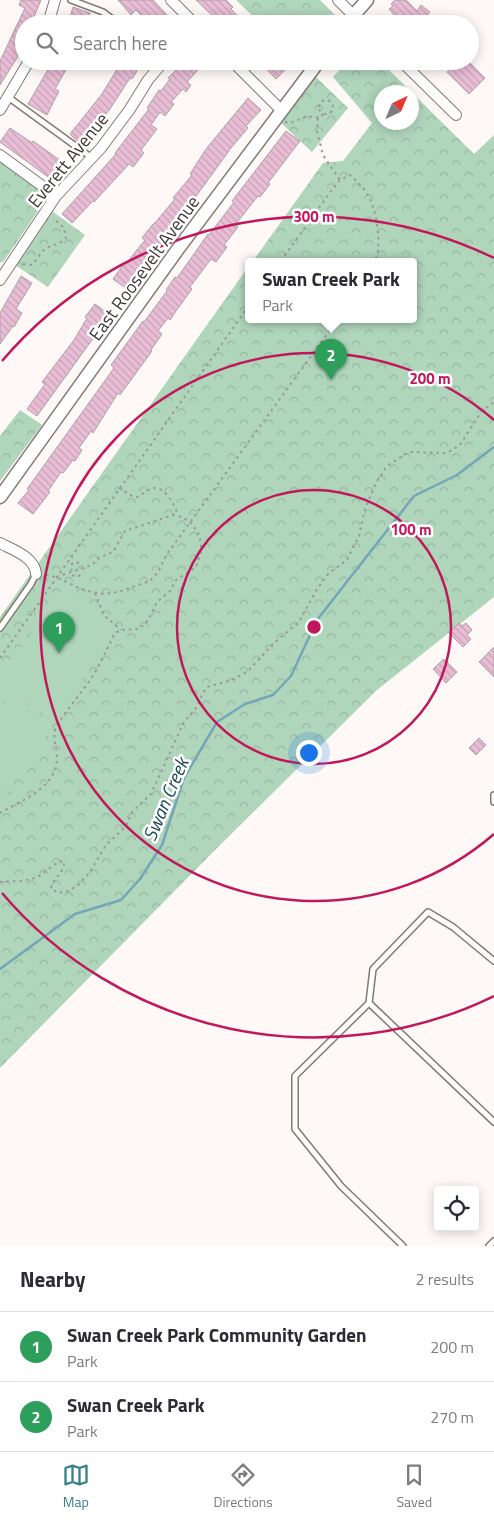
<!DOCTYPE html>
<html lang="en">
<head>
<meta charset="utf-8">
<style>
	:root { --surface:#fff; --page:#f7f7f7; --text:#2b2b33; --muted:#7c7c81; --line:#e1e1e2; --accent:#3a808b }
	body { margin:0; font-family:"Titillium Web",sans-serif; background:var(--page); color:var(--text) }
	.controls { position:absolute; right:15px; bottom:15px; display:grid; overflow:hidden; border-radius:5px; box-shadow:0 2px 12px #0003 }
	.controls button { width:45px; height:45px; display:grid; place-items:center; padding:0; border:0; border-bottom:1px solid var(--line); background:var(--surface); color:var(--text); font:25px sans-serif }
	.compass { position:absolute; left:374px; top:85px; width:45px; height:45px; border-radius:50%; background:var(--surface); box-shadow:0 2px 12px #0003; rotate:44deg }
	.you { position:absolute; left:308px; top:752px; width:18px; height:18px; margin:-12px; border:4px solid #fff; border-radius:50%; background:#1a73e8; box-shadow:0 0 0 8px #1a73e833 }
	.badge { display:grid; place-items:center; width:32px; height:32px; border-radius:50%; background:var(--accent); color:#fff; font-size:16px; font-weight:700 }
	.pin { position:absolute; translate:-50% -41px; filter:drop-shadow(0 1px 2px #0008) }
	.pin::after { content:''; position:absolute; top:26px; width:18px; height:15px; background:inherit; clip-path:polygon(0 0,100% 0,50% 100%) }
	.popup { position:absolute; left:245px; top:258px; width:172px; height:65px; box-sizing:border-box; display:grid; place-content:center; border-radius:5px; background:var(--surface); filter:drop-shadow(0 1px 4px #0005); font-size:16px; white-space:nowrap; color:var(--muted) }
	.popup b { font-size:19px; color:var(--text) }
	.popup::after { content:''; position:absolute; left:50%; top:100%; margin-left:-10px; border:10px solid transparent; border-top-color:var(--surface) }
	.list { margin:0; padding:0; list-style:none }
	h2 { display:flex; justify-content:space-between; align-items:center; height:65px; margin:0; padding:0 20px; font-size:21px }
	h2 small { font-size:16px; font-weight:400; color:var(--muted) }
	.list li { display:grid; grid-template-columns:32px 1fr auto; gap:15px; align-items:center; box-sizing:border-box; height:70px; padding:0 20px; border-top:1px solid var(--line) }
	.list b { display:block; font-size:19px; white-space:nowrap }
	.list p { margin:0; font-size:16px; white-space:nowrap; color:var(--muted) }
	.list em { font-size:16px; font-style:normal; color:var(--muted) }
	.icon { flex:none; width:28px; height:28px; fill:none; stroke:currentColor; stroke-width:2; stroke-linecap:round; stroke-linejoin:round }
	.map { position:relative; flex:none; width:494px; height:1246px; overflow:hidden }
	.search { position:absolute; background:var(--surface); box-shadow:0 2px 12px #0003; left:15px; right:15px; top:15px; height:55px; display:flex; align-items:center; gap:12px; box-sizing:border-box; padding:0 18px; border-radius:28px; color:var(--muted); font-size:19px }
	.sheet { height:205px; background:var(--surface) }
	nav { display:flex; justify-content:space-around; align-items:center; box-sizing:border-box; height:70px; border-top:1px solid var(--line); background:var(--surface); font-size:14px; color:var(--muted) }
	nav a { display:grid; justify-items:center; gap:2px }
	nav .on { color:var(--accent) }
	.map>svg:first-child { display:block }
</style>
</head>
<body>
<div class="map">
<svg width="494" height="1246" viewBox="0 0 494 1246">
	<defs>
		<pattern id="park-crowns" width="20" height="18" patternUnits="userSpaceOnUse" patternTransform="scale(1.25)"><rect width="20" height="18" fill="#afd5bb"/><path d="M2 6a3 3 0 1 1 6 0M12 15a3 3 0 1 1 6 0" fill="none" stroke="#97b7a1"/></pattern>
		<pattern id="building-back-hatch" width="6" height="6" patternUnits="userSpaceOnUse" patternTransform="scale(1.25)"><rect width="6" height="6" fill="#e8bdd5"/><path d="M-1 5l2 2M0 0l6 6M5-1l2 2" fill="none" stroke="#c8a3b7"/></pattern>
	</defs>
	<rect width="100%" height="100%" fill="#fef9f6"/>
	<path fill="url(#park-crowns)" fill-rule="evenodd" d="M236 0H320L337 17 331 24H261Z
		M348 61H380L474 154 494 135V597L377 690 216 849 0 1068V617L248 267V319H414V261H253L323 163 343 161 372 123 333 77ZM382 92H412V122H382Z
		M315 76 348 108 312 152 280 122Z
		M0 158 46 194V199L4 261 0 263Z
		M52 211 85 235 48 287 15 265Z
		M20 410 42 425 0 481V436Z"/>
	<path fill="#afd5bb" d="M62 590 117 628 53 721 0 684V678Z
		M7 698 51 729 0 802V708Z"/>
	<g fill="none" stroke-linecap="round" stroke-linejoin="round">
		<path stroke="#74a6b7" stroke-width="2.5" d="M0 969 75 914 121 900 140 879 162 845 184 778 217 722 245 704 273 695 291 676 317 620 414 496 457 475 494 447"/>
	</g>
	<path fill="url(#building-back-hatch)" stroke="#aea1a8" d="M21 0H41L31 24H24V44L20 53 0 85V61L25 8 19 5Z
		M118 0H153L170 18 169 19 173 24H150L136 10 131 15Z
		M196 0H226L233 7 231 9 246 24H221Z
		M395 0H406L417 11 421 5 430 12 420 24H402L389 9 393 6 391 4Z
		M73 7 90 13 87 24H68Z
		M53 61H71L55 89 59 91 47 115 28 104Z
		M122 61H143L135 70 137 71 132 79 130 78 110 109 81 145 70 134 102 94Z
		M185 61H206L187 82 191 85 186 92 183 89 171 102 174 104 165 116 160 112 151 125 157 129 141 150 144 153 133 167 129 164 94 202 93 201 72 223 62 214 116 154 115 153 149 109 147 108 159 90 161 91 170 79 168 78Z
		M259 61H294L276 79Z
		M443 61H468L485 78 469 94 447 72 451 69Z
		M248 98 261 110 246 126 248 128 231 148 197 195 181 215 127 289 113 279 123 265 124 266 145 240 142 238 153 224H154L175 199 173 198 192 175 190 174 206 149Z
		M10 128 32 143 33 141 64 163 51 179 0 142Z
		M286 131 300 141 268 183 270 184 260 197 258 196 235 225 238 227 224 245 227 247 216 262 211 259 190 287 192 289 176 311 170 320 168 318 158 331 162 334 151 350 152 351 120 395 118 393 93 433 91 431 79 448 82 450 75 461 73 460 63 473 61 472 48 491 50 492 33 514 18 503 29 490 27 489 114 368 111 365 143 321 144 322 167 291 166 290 175 277 177 278 208 234 209 235 231 206 234 202 232 201Z
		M21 276 32 283 16 309 22 313 14 327 13 326 0 344V313Z
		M95 304 110 315 37 416 27 409 45 384 42 382 74 340 87 318 85 317Z
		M459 623 462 626 466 623 472 630 467 635 471 639 463 647 449 633Z
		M494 647V677L479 662Z
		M444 659 457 672 446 683 433 669Z
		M479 738 486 745 476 755 469 748Z"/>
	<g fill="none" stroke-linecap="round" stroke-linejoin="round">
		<g stroke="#857972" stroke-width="8">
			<path id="service" d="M71 0 103 12 119 24
				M8 97 92 158
				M0 628 31 584 36 574
				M494 795V802
				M494 961 453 927 428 912 373 969 369 1003 494 1122
				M369 1003 295 1076V1129L341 1186 403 1246
				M489 1246 494 1241"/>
		</g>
		<g stroke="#857972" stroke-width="12">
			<path id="minor" d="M171 0 195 24
				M338 0 362 24
				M48 24 55 0
				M232 61 282 111
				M401 61 456 115
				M0 110 29 61
				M0 155 56 196
				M0 280 56 196 101 148 130 109 148 80 164 61
				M0 543C13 550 35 557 36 574"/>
		</g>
		<g stroke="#857972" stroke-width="15">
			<path id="tertiary" d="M346 24 367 0
				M0 497 178 249 319 61"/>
		</g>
		<path stroke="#9d9895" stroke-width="2" stroke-dasharray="2.5 4" stroke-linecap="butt" d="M319 107a7 7 0 1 1 14 0a7 7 0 1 1-14 0Z
			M318 118 317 131 323 155 340 180
			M285 122 290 123 308 116 320 118 323 114
			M281 261 331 191 340 180 350 175C358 182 366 190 370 199 377 214 382 246 375 261
			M23 264 31 265C37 261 39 254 44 250 51 244 60 245 66 238L64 228 53 218
			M119 488 132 496 137 497C143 494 149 488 155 488 166 488 175 506 178 515
			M79 563 74 562 71 565 72 575 77 577 82 574
			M46 575 56 577 81 589 92 592 104 594 118 592 150 581 158 572 167 554 338 319
			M95 593 104 615 121 630
			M0 658 248 307
			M0 813C23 800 57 787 57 758 57 748 52 737 56 727 66 710 81 694 92 677 101 663 107 648 115 633L121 630 138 629 144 625 149 619 157 602 170 591 176 580 196 567 201 552V543L198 532 190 522 182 517 173 515 125 531 113 552 99 558 92 565 56 577
			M0 882C12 881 25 882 37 877 46 873 54 862 64 861 65 873 53 877 51 889L59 893 68 891 78 885 90 872 106 845 126 826 132 812 151 794 184 722 197 707 202 695 207 687 232 680 248 671 273 644 299 622 317 589 328 574 347 560 359 536 365 509 376 483 387 466 409 452 447 453 460 445 481 412 494 402"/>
		<use href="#service" stroke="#fff" stroke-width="5"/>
		<use href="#minor" stroke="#fff" stroke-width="10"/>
		<use href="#tertiary" stroke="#fff" stroke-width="12"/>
	</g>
	<g fill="none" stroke="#c2185b" stroke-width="2.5">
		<circle cx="314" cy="627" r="137"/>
		<path d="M494 834A274 274 0 1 1 494 420"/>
		<path d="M494 996A410 410 0 0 1 2 893M2 361A410 410 0 0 1 494 258"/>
	</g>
	<g text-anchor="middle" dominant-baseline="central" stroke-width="5" stroke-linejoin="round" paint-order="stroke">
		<g font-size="18" fill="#3b3633" stroke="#fff">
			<text transform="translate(68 160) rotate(-51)">Everett Avenue</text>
			<text transform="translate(144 268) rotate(-54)">East Roosevelt Avenue</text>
		</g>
		<g font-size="19" font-style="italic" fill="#1b4755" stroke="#fff">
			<text transform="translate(165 799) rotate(-67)">Swan Creek</text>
		</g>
	</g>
	<circle cx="314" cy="627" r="8" fill="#c2185b" stroke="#fff" stroke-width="2.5"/>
	<g font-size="15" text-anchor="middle" font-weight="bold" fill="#c2185b" stroke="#fff" stroke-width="5" stroke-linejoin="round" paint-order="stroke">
		<text x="314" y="222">300 m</text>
		<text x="430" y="384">200 m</text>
		<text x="411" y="535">100 m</text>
	</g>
</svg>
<div class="controls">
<button><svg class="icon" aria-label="locate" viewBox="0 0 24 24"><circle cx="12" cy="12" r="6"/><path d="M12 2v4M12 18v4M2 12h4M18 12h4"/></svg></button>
</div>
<svg class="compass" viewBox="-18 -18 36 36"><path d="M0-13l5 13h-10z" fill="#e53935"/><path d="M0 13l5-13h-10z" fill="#7c7c81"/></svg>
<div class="you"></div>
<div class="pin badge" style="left:59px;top:653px;background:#2e9e5b">1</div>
<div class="pin badge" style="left:331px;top:380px;background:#2e9e5b">2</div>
<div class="popup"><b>Swan Creek Park</b>Park</div>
<div class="search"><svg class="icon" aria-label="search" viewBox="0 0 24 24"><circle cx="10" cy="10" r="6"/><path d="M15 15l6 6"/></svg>Search here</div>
</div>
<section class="sheet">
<h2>Nearby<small>2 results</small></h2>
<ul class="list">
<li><span class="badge" style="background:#2e9e5b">1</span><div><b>Swan Creek Park Community Garden</b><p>Park</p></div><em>200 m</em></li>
<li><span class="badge" style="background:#2e9e5b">2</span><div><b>Swan Creek Park</b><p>Park</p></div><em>270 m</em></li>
</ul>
</section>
<nav>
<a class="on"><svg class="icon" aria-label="map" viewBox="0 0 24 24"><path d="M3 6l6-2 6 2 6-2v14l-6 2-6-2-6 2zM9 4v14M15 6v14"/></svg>Map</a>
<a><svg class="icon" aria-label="directions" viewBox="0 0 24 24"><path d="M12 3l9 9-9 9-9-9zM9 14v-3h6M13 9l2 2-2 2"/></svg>Directions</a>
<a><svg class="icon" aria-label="saved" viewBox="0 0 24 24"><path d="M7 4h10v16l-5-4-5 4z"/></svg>Saved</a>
</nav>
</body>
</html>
